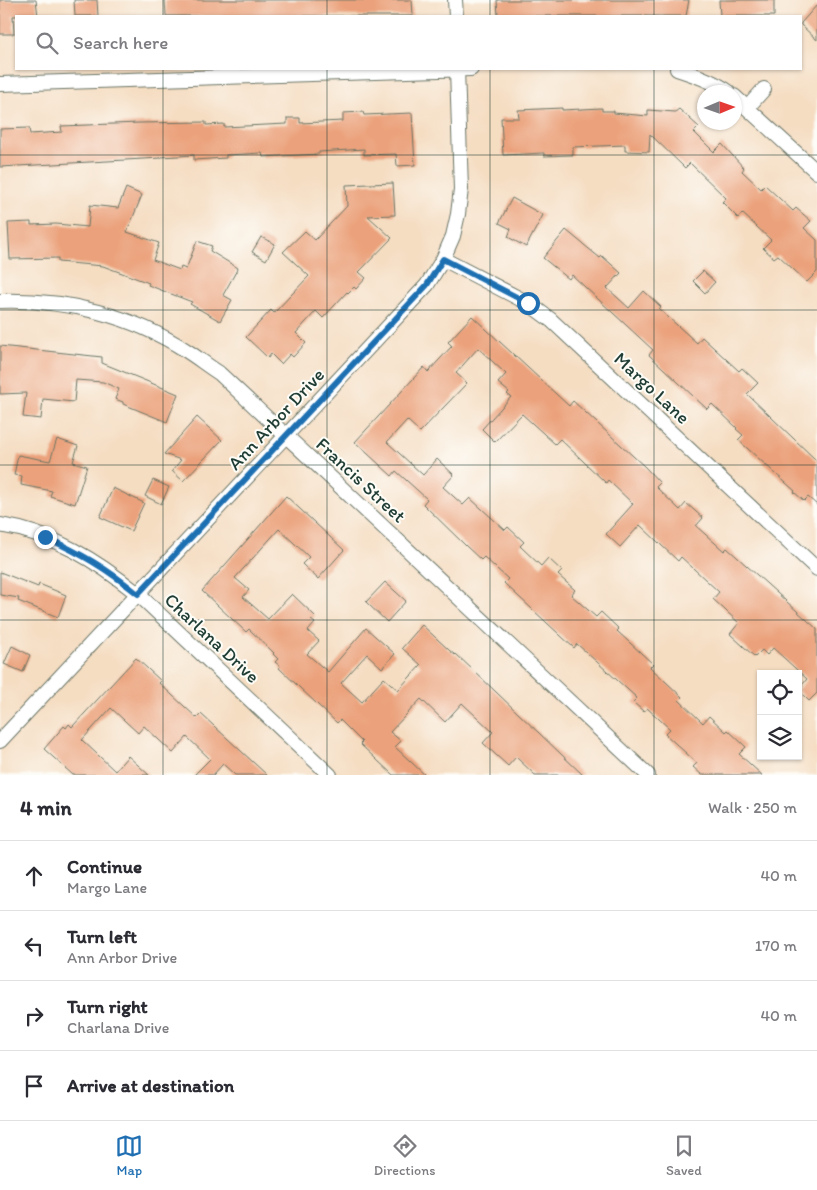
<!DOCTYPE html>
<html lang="en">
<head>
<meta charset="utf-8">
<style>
	:root { --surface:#fff; --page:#f2f2f3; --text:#2b2b33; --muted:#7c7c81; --line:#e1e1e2; --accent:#1f6fb2 }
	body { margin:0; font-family:Itim,sans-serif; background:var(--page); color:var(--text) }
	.controls { position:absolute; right:15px; bottom:15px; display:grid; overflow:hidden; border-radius:0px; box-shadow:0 1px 4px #0004 }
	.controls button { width:45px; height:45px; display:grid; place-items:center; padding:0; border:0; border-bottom:1px solid var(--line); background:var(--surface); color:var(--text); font:25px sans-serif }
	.compass { position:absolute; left:697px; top:85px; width:45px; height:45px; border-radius:50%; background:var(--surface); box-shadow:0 1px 4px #0004; rotate:88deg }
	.stop { position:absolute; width:15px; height:15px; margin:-11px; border:4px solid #1f6fb2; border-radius:50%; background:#fff }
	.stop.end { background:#1f6fb2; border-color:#fff; box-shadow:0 1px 5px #0008 }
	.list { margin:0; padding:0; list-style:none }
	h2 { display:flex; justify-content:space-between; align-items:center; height:65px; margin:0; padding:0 20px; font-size:21px }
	h2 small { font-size:16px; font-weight:400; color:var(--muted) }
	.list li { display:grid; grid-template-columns:32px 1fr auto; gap:15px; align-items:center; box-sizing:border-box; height:70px; padding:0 20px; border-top:1px solid var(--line) }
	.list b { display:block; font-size:19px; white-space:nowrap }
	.list p { margin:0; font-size:16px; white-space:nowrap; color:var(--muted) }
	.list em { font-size:16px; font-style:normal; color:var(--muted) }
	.icon { flex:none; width:28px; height:28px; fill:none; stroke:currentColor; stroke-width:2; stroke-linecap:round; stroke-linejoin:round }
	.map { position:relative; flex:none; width:817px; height:775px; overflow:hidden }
	.search { position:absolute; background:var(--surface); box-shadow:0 1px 4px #0004; left:15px; right:15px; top:15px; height:55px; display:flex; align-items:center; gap:12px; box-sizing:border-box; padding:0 18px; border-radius:0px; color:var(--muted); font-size:19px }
	.sheet { height:345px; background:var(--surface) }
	nav { display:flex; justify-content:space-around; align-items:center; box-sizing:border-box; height:70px; border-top:1px solid var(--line); background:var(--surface); font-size:14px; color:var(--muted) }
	nav a { display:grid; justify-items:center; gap:2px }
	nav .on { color:var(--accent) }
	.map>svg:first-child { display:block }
</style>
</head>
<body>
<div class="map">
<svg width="817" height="775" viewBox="0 0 817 775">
	<rect width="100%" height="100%" fill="#fdfcf7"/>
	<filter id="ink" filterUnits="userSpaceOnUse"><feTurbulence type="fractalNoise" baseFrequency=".02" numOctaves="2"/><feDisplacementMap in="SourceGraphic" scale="10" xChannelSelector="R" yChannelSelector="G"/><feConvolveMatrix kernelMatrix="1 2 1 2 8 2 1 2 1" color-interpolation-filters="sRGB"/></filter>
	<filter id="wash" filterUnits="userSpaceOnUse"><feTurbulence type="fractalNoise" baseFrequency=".0096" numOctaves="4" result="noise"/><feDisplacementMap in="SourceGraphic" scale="20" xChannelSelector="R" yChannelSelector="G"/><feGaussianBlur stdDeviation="1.12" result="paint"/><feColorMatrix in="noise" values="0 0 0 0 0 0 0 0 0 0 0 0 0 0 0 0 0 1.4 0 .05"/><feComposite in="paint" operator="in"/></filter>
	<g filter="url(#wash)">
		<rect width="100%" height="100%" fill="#f5ddc2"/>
		<g id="blocks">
			<path fill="#eba27b" d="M0 0H36L38 16H13L14 34H0Z
				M74 0H97L98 16H75Z
				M165 0H412L413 16H166Z
				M497 0H689L686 16H498Z
				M719 0H774V16H720Z
				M817 5V40L801 25V23Z
				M562 108V110L602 108V111H614V113L648 116V110L675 112 679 109 699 127 694 132 714 152 722 144 744 168 742 171 761 189 765 185 793 211 796 208 811 221 804 228 817 240V272L807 282 778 255 774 258 763 248 771 240 742 213 738 218 722 202 726 198 690 163 685 168 650 134 649 152 625 151V145L573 147V155L544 156V153L503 155 501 118H519L518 110Z
				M363 112 364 115 412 113 415 165 397 166 396 154 364 155V149L319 152V154L263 157 262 153 226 155V158L194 160V155L161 157V158L0 167V129L29 128 30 134 62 132 61 126 139 123 206 122V125L224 124V127L287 124V118H300V123L343 121V113Z
				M393 183 395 215 368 216 392 238 359 272 366 278 356 289 354 287 348 293 347 292 323 318 316 311 296 333 306 343 293 357 290 354 281 364 271 354 268 358 246 337 271 310 274 313 309 276 283 252 305 231 315 240 347 206 346 185Z
				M126 188 142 195 127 232 159 243 153 260 180 270 181 267 186 269 197 241 212 246 210 251 238 268 223 295 232 300 220 321 190 304 192 302 148 285 149 283 103 266 58 262V258L10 259 8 223 31 222V225L56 224 88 227 90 205 118 208Z
				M512 198 543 215 526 247 508 237 511 229 499 223Z
				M566 230 600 258 602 256 621 273 607 288 629 308 644 291 661 307 659 309 697 343 702 337 739 371 742 368 758 383 747 394 817 461V505L808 497 804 501 794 492 795 491 738 440 743 435 736 429 737 428 712 404 707 409 693 396 649 355 653 350 572 275 569 279 543 258Z
				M261 237 275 244 266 260 252 252Z
				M703 271 715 282 705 293 693 281Z
				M472 316 569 406 573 401 645 467 660 483 656 487 680 510 686 503 703 518 696 526 724 551 727 548 817 629V693L809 701 798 690 807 679 773 648 767 655 762 650 755 657 730 634 739 623 713 599 719 592 681 557 678 561 640 525 620 547 606 534 633 504 608 480 606 483 560 439 555 444 522 414 495 442 482 429 511 397 507 394 509 392 498 383 506 374 478 348 456 373 467 383 420 432 407 420 387 442 423 475 437 459 454 475 443 487 463 505 470 498 505 530 508 527 524 542 520 546 541 566 548 558 562 571 558 575 575 590 571 595 596 617 601 612 619 629 617 631 653 664 650 667 682 697 679 700 703 723 709 716 726 732 728 730 746 747 739 754 762 775H702L693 767 697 763 665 734 670 729 647 708 644 712 633 702 637 698 577 644 574 648 504 583 508 579 484 557 481 560 466 546 423 504 427 499 396 471 392 476 355 442 424 367 428 372 452 346 448 342Z
				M0 346 102 357V363L178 394 167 422 123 404V402L115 399 119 389 103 382 76 380 74 402 43 399 41 419 23 417 26 393 0 394Z
				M197 417 222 440 183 481 172 471 181 460 164 454Z
				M57 439 78 446 73 462 87 466 75 504 50 496 52 491 21 485 22 476 14 475 18 455 50 461Z
				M153 480 169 487 161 504 145 496Z
				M113 488 144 503 131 531 100 517Z
				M286 496 344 550 318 579 302 564 309 557 279 529 235 578 249 590 243 597 268 619 292 594 315 616 311 620 315 623 308 631 319 641 307 654 328 672 366 628 395 654 382 668 367 654 341 683 362 702 384 678 398 690 421 665 402 648 422 625 449 650 455 655 456 654 474 671 583 775H535L516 757 508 766 483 743 493 732 462 703 445 722 421 699 390 732 401 741 395 747 425 775H393L360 744 362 742 340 720 337 723 279 668 280 666 275 662 278 659 273 654 274 653 249 629 246 632 202 591Z
				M0 572 38 587 39 584 66 595 58 617 18 601 19 598 0 595Z
				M385 582 406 601 387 622 366 602Z
				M12 646 30 655 23 672 4 664Z
				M136 658 161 681 159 683 197 718 201 714 267 775H235L223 764 213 775H194L210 759 187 737 173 753 144 726 138 733 111 708 82 740 115 771 128 756 149 775H73L44 749 64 726 66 728 69 724 72 727Z"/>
		</g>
	</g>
	<g filter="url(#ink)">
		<use href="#blocks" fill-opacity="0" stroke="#6a7566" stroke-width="1"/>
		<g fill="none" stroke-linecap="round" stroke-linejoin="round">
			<g stroke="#6a7566" stroke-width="16">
				<path id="street" d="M455 0 456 16
					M677 69C696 75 713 81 729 92
					M0 84 471 69
					M734 96 817 172
					M748 107 764 89
					M443 259 528 303 551 320 817 569
					M0 301C65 299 132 315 187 351 198 358 208 366 219 373L648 775
					M0 525C53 533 97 561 138 594L330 775
					M0 741 427 285 443 259 453 236 458 214 461 189 457 69"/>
			</g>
			<use href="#street" stroke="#fff" stroke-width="14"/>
		</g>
	</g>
	<g fill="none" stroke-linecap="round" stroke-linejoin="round" filter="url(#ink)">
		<path stroke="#1f6fb2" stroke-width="6" d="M45 537C82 554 106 568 138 594L427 285 443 259 528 303"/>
	</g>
	<path fill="none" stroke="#1f3d34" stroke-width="1" stroke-opacity="0.55" d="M163 0V16M327 0V16M490 0V16M654 0V16M163 69V775M327 69V775M490 69V775M654 69V775M0 155H817M0 310H817M0 465H817M0 620H817"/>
	<g text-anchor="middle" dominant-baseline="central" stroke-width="4" stroke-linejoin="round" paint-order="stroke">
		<g font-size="19" fill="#1f3d34" stroke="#fdfcf7">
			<text transform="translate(652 388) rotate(43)">Margo Lane</text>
			<text transform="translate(276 419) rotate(-47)">Ann Arbor Drive</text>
			<text transform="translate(361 480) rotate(43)">Francis Street</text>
			<text transform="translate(212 638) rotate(43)">Charlana Drive</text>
		</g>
	</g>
</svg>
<div class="controls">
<button><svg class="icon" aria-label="locate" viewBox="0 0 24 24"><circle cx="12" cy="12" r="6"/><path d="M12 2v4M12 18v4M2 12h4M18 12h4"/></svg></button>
<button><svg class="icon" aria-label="layers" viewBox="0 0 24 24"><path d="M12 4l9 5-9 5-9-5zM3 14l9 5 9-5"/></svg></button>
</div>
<svg class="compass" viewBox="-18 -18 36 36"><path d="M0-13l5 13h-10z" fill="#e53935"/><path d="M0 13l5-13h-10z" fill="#7c7c81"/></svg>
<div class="stop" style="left:528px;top:303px"></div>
<div class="stop end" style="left:45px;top:537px"></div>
<div class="search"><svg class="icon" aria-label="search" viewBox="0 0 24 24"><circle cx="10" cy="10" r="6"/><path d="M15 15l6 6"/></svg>Search here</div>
</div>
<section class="sheet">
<h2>4 min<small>Walk · 250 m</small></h2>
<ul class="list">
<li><svg class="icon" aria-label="ahead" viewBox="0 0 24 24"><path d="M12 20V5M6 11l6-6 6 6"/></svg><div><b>Continue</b><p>Margo Lane</p></div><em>40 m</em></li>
<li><svg class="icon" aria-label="left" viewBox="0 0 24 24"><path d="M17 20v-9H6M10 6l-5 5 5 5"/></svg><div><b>Turn left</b><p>Ann Arbor Drive</p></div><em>170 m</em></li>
<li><svg class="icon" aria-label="right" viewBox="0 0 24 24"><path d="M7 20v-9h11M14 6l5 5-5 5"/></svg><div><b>Turn right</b><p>Charlana Drive</p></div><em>40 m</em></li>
<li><svg class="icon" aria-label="arrive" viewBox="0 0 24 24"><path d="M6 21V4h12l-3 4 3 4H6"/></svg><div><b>Arrive at destination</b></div></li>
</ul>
</section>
<nav>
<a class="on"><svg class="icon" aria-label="map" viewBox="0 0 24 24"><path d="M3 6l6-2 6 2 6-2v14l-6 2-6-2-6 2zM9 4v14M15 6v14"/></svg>Map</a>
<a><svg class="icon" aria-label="directions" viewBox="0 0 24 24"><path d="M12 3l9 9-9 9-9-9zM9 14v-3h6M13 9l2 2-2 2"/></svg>Directions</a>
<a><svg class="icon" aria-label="saved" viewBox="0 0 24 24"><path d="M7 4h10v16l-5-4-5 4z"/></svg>Saved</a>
</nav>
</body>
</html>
